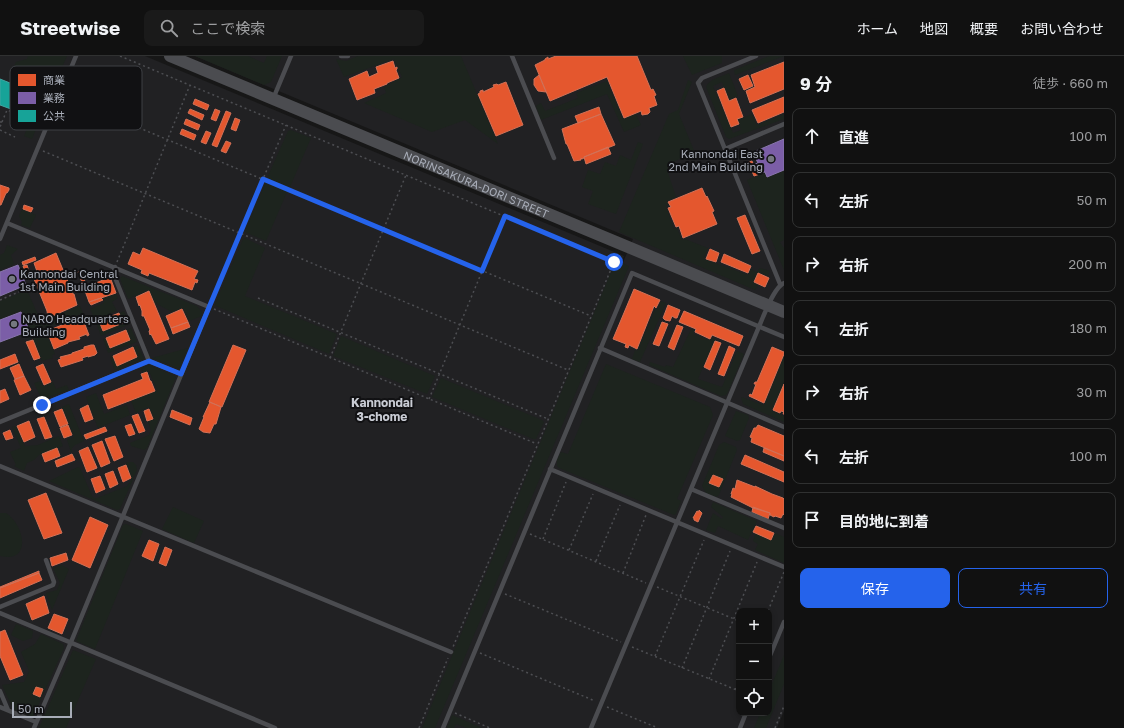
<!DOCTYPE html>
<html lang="ja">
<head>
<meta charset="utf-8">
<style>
	:root { --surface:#111; --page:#1a1a1a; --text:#f1f3f6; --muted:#9c9d9f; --line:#303131; --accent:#2563eb }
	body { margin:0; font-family:"Golos Text","Noto Sans JP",sans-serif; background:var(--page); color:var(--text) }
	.controls { position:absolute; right:12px; bottom:12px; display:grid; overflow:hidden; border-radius:8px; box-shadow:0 2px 6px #0003 }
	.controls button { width:36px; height:36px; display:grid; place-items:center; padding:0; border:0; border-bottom:1px solid var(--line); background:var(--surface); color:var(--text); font:20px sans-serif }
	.scale { position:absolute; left:12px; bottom:10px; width:60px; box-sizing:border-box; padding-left:4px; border:2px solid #a8adb8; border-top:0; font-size:11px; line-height:14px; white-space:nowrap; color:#a8adb8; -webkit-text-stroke:3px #111113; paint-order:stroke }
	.stop { position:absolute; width:12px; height:12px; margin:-9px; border:3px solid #2563eb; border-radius:50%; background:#fff }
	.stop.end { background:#2563eb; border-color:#fff; box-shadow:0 1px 4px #0008 }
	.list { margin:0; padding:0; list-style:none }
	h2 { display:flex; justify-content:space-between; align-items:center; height:52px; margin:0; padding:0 16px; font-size:17px }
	h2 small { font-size:13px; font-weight:400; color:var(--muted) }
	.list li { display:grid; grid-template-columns:26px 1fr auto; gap:12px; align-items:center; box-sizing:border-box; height:56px; margin:0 8px 8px; padding:0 8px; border:1px solid var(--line); border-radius:8px }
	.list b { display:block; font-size:15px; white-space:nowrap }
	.list em { font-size:13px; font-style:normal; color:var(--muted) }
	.actions { display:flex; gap:8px; padding:12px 16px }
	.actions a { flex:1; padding:9px 0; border:1px solid var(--accent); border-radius:8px; text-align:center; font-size:14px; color:var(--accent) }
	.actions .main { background:var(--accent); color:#fff }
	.icon { flex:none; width:22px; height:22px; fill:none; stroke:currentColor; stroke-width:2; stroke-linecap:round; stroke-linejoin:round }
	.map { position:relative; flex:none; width:784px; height:672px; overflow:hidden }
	header { display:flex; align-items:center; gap:24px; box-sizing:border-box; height:56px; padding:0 20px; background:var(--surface); border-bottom:1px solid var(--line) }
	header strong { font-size:19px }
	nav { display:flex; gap:22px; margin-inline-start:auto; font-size:14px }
	.search { width:280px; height:36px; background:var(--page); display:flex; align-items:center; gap:10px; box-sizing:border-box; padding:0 14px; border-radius:8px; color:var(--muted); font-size:15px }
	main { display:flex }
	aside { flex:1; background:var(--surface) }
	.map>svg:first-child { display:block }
</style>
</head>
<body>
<header>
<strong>Streetwise</strong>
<div class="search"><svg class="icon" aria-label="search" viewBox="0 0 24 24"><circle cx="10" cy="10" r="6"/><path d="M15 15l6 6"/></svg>ここで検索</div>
<nav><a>ホーム</a><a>地図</a><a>概要</a><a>お問い合わせ</a></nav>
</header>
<main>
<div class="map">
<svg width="784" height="672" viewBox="0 0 784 672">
	<rect width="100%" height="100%" fill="#171717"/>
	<path fill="#212123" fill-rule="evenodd" d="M0 0H145L624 200 541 398 633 183 195 0H784V655L777 672H0ZM739 555H769V657H739Z"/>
	<path fill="#1d241e" d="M28 0H67L53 32 12 15 16 6 27 3Z
		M195 0H248L264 7 267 0H282L271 26 264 29Z
		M358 0H461L498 88 465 64 432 76 364 47 386 37 384 31 402 21 394 3 344 21 336 3 346 5Z
		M683 0H722V7L692 19Z
		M769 0H784L735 19 734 14Z
		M729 17 738 40 729 44 722 26 713 30 733 77 741 74 738 64 752 58 757 69 784 58V63L729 83 726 81 706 31C709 23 721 21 729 17Z
		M688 24 692 26 679 58 695 97 675 105 668 117 676 141 667 145 668 149 666 150 674 173 677 172 682 184 685 183 708 192 704 203 748 219 751 213 756 216 760 212 770 215 768 220 758 216 753 226 758 230 755 234 619 176 669 58 678 54Z
		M607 25 623 63 636 58 641 69 624 76 607 38 541 64 536 50 541 47 545 55 578 42 576 37Z
		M27 29 50 39 32 83 24 80 37 48 22 41Z
		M291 74 311 82 290 131 269 123 268 120 288 75Z
		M638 86 643 88 616 158 588 148 593 135 582 131 588 114 600 118 605 106 616 110 620 99 631 104Z
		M784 115V184L780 186 783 191H784V214L747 124 764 117 767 122Z
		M267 127 287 136 266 185 247 177 245 175 265 128Z
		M22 153 36 159 30 172 21 169 22 166 19 160Z
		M245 182 265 192 245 240 337 278 329 298 216 250 215 248 243 183Z
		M7 189 18 193 11 199 14 208 0 214V199L4 197Z
		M616 204 629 210 435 672H422Z
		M122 220 197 250 202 256V260L189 265 183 252 172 256 155 247 149 234 128 243 120 223Z
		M27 234 55 298 52 299 53 302 42 305 33 282 29 283 28 281 32 278 22 254 0 263V245Z
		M116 238 118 242 112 246 117 255 95 264 90 253 104 247 103 242Z
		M661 245 666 247 640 306 632 303 635 294 637 295 655 253H657Z
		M80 250 83 257 45 272 42 265Z
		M124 255 130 268 101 280 96 266 99 265 103 275 123 267 119 257Z
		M131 272 137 286 108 297 103 283 106 282 110 292 130 284 126 274Z
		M691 273 694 274V278L709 284 713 282 715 283 698 323 722 331 737 295 744 298 728 336 726 339 721 340 649 309 650 306 665 311 666 309 673 311Z
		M341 280 435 320 427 338 333 300Z
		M138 289 144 303 117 314 114 313 110 301 113 300 117 309 137 302 133 291Z
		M188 292 179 313 152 302Z
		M784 300V326L772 355 784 360V366L743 348 741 341 764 349Z
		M606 308 710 351 713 359 677 443 681 445 676 458 674 459 559 412 557 410V404L561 396 568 398Z
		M149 309 175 320 176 321 147 392 144 394 131 390 130 387 149 379 151 374 148 366 154 363 149 351 136 357 131 345 157 334 149 315 143 317 141 312Z
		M441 322 542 364 544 366 536 383H533L432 341Z
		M41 325 43 330 53 326 56 333 67 329 69 334 44 343 41 342 34 327Z
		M96 337 104 358 127 349 130 359 98 372 86 341Z
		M69 348 84 385 75 389 72 392V395L71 396 67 384 74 381 62 351Z
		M736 355 748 359 749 362 740 384 737 385 725 380Z
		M16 370 25 390 38 389 59 380 63 390 39 399 34 404 27 407 24 415 14 410 16 409 10 396 21 392 12 371Z
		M724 386 736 391 737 394 719 439 716 441 706 437 702 430 719 389Z
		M126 406H133L136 409 137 414 120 453 117 454 49 425 78 411 80 412 92 440 94 442H97L127 430 132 423Z
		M713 446 757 465 748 484 718 470 715 477 706 474 713 457 722 463 723 461 711 451Z
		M173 451 204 465 194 487 162 473Z
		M0 457H6C25 469 32 508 0 500Z
		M126 468 143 475 95 593 76 585 123 469Z
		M756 477 772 484 775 477 784 481V507L755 494 758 488 753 485Z
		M61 509 69 513 52 554 46 537 57 534 60 527 53 512Z
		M16 568 33 575 32 582 23 585 11 579Z
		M41 578 63 588 64 592 33 661 13 653 2 629 24 626 29 615 21 596 35 588Z
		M73 594 96 603 66 672H39Z
		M784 599V628L766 672H754L760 657H769V635Z
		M452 659 482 672H466L456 668 454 672H447Z"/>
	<path fill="#e4572e" stroke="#d27157" d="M556 0H637L651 34 653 33 656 39 654 40 657 49 649 52 650 56 648 58 642 59 641 55 624 62 607 21 550 45 535 9 545 4V3L548 1V3Z
		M393 5 395 12 397 11V13L396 14 399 22 387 27V28L374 33 375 37 357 44 349 23 367 15 369 21 378 17 376 11Z
		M784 6V33L750 47 746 35 755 31 751 19Z
		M539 19 546 36 538 35 534 29V23Z
		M748 19 753 30 744 34 739 23Z
		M506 26 523 69 496 80 478 38 480 37V35L483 34V36L494 31 493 29 497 28 498 29Z
		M724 32 729 45 736 42 743 61 737 63 739 68 731 71 717 35Z
		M784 41V56L758 67 752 54Z
		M195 43 209 49 207 54 193 48Z
		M599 51 601 58 578 67 575 60Z
		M190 53 204 59 202 64 188 57Z
		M215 53 220 55 216 65 211 63Z
		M226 55 231 57 217 91 212 89Z
		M601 58 615 89 584 101V102L582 103 581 102V104L574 105 567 88H566L562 73Z
		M235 62 240 64 236 75 231 73Z
		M186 63 200 69 198 74 184 68Z
		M182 73 196 79 194 84 180 78Z
		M206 75 211 77 206 88 201 86Z
		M226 85 231 87 226 97 221 95Z
		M608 91 611 98 586 108 584 101Z
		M752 105 755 112H757L760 118 754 120 751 113H752L749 106Z
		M0 129 9 132V134L7 137H6L1 149H0Z
		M702 132 706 141 707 140 714 155 712 156 717 168 683 182 679 170 676 171 668 152 671 151 668 146Z
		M24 149 33 152 31 156 23 153Z
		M745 159 760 195 752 198 737 162Z
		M143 192 198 215 194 223 198 224 197 227 195 226 192 234 149 217 148 220 141 217 142 214 128 208 133 196 140 199Z
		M710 193 719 197 716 206 706 203Z
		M56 197 73 238H74L77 249 48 262 47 255 34 223 39 221 34 207Z
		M724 198 751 210 748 217 721 206Z
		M35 201 36 204 23 209 22 206Z
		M27 209 31 222 28 223 23 210Z
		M81 215 86 228 83 229 78 216Z
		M758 217 769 222 765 231 754 226Z
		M110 221 116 237 89 246 84 232Z
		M634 233 660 244 656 252 654 250 637 293 629 289 628 292 625 291 626 288 613 283Z
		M149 235 169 283 156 288 151 278 150 279 149 275 150 274 144 260H142V255L140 249 139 250 136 241Z
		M101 242 103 244 91 249 89 246Z
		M668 249 680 254 677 262H675L672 260 670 265 665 264 663 262Z
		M182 253 188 266 171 272 166 260Z
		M684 255 743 280 739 290 712 279 710 283 695 276 696 273 679 266Z
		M119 257 123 267 103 275 99 265Z
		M82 261 89 279 87 280V278L79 281 80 283 68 286V287L54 293 47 275 62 269V268L64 267V268Z
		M188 266 190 271 173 278 171 272Z
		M662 266 668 268 659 290 653 288Z
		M677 269 683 271 674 294 668 291Z
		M126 274 130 284 110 292 106 282Z
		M33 284 40 302 34 304 26 286Z
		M715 285 721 287 710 314 704 311Z
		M91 289H94L97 297 95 299 88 301V300L82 302 83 304 61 311 58 304 61 303 60 301 72 298V297L84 293V291Z
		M233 289 246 294 222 351 209 346Z
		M729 290 735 293 724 320 718 318Z
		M133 291 137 301 117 310 113 300Z
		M772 291 784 296V298L764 347 749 340 750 338 752 339 756 328H754L755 326H757Z
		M15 298 18 306 0 313V304Z
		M19 308 24 320 15 323 10 312Z
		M43 308 51 326 44 329 36 311Z
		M147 316 150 325H151L155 335 108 353 103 339 143 323 141 318Z
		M24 320 31 334 20 339 14 324Z
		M784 328V358H783L784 356 781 355 780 357 773 354Z
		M5 333 9 343 0 347V335Z
		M210 346 221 351 216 368H214L210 377 203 376 199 373 204 361H203Z
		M88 349 93 363 85 366 80 353Z
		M62 353 68 368 60 371 54 356Z
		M149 353 153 363 147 365 144 355Z
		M172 354 192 362 190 369 170 361Z
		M138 358 145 375 139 377 132 360Z
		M44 361 52 381 45 383 37 363Z
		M29 365 35 381 24 386 17 370Z
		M131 368 135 378 129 380 125 370Z
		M68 369 72 379 64 382 60 372Z
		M758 369 784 380V400L751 386 752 382 750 381 754 372H756Z
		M105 371 107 375 86 383 84 379Z
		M10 374 13 382 6 384 3 377Z
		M115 380 123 401 114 405 105 383Z
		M102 385 110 407 101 411 92 389Z
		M88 391 97 412 87 416 79 395Z
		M57 392 60 400 45 406 42 398Z
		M764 392 784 400V405L763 396Z
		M72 398 75 404 57 411 55 405Z
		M745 399 784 416V426L741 408Z
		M126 409 131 422 123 426 118 412Z
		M113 415 118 428 110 432 105 418Z
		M713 419 723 423 719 431 709 427Z
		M100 420 105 433 96 437 91 423Z
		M737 424 755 431V430L772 438 783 442 784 443V459L783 458 781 462 775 460 774 461 770 459V457L753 452 731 441 732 438H731L733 432 735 433Z
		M46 437 62 477 44 483 28 444Z
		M753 451 770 457 768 463 752 456Z
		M699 454 702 457 698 466 694 464V462H693L697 455 699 456Z
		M90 461 108 469 90 512 72 504Z
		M756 470 774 477 771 484 753 476Z
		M149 484 159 488 153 505 142 500Z
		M165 491 172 494 166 510 159 507Z
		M66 497 68 504 52 510 50 502Z
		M39 515V517L0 532V531Z
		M39 517 42 524 0 542V532Z
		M44 540 49 557 32 564 26 548Z
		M54 558 68 563 62 578 48 572Z
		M5 574 23 619 10 624 0 600V576Z
		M36 631 43 633 40 641 33 638Z"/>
	<path fill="#7b5ea7" stroke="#8876ac" d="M784 83V114L767 121 765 116 761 117 759 111H757L755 108 758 107 756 103 759 102 756 95Z
		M18 209 26 229 0 240V216Z
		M21 256 24 263H25L29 275 0 286V264Z"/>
	<path fill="#17a398" stroke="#42a6a2" d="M0 23 20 31 11 53 0 49Z"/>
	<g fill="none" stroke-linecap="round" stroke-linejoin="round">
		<path stroke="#4d4e52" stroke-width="1.5" stroke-dasharray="2 3" stroke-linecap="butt" d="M120 0 614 206 453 591
			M65 41 591 260
			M0 66H2L0 71
			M2 66 7 54 15 57 27 25
			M0 74 15 81
			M43 95 568 314
			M117 206 190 29
			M258 242 548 363
			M0 244 28 232
			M211 245 286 69
			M214 253 537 388
			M330 302 406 119
			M429 343 505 160
			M530 478 646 527
			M543 483 566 426
			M569 494 593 438
			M596 505 620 449
			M623 517 646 459
			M657 531 739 565
			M505 538 621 586
			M768 555 784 516
			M632 591 739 635
			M480 597 595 645
			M655 600 704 484
			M682 612 730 495
			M709 623 757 506
			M735 634 739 625
			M607 651 658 672
			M455 657 490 672
			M419 672 448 602
			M775 672 784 650"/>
		<path stroke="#4b4c50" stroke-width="4.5" d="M341 0H348
			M512 0 554 102
			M756 0 702 22 698 27 780 228
			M273 43 291 0
			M725 93 784 68
			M7 167 209 251 71 586 34 672
			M0 183 76 0
			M115 211 114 215 116 224 149 305 181 318
			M600 292 784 371
			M0 366 149 305
			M0 410 451 596
			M550 413 784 511
			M691 433 784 472
			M0 551 53 529 54 526 46 504
			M0 557 275 672
			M769 602 784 566
			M0 635 8 654
			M0 651 36 666
			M443 672 632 217 784 281
			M591 672 763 261C767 252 775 231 784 227
			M740 672 746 657"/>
		<path stroke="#4b4c50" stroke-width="12" id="s1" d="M170 0 784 256"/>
	</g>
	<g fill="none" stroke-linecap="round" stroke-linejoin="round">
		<path stroke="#2563eb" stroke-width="5" d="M42 349 149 305 181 318 263 123 482 215 505 160 614 206"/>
	</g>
	<g fill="#757880" stroke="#111113" stroke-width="1.5">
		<circle cx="771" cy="103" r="4"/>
		<circle cx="12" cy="223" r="4"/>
		<circle cx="14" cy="268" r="4"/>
	</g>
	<g text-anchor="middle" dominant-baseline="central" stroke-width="4" stroke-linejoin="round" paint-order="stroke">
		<g font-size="11" fill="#a8adb8" stroke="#111113" text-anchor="start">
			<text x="763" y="97" text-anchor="end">Kannondai East<tspan x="763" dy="13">2nd Main Building</tspan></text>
			<text x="20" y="217">Kannondai Central<tspan x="20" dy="13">1st Main Building</tspan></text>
			<text x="22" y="262">NARO Headquarters<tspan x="22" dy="13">Building</tspan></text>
		</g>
		<g font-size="11" fill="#a8adb8" stroke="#111113">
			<text stroke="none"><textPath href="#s1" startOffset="332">NORINSAKURA-DORI STREET</textPath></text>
		</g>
		<g font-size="12" font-weight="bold" fill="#c9ccd4" stroke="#111113">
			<text x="382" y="346">Kannondai<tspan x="382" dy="14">3-chome</tspan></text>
		</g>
	</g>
	<rect x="10" y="10" width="132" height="64" rx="6" fill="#111113" stroke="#3e4045" stroke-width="1"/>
	<rect x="18" y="18" width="18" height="12" fill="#e4572e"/>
	<rect x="18" y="36" width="18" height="12" fill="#7b5ea7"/>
	<rect x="18" y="54" width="18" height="12" fill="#17a398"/>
	<g font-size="11" fill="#a8adb8">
		<text x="43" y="28">商業</text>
		<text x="43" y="46">業務</text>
		<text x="43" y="64">公共</text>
	</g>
</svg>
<div class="controls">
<button>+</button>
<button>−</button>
<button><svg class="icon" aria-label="locate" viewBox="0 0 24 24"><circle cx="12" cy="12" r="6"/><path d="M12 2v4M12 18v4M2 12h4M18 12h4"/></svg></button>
</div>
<div class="scale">50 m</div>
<div class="stop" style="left:614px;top:206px"></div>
<div class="stop end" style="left:42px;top:349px"></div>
</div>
<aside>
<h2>9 分<small>徒歩 · 660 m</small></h2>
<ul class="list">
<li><svg class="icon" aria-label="ahead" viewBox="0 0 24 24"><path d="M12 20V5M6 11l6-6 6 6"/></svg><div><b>直進</b></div><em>100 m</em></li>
<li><svg class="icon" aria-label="left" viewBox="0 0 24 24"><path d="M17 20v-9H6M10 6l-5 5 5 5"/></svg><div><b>左折</b></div><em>50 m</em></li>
<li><svg class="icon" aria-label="right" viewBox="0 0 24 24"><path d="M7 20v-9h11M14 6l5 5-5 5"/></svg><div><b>右折</b></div><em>200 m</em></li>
<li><svg class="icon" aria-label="left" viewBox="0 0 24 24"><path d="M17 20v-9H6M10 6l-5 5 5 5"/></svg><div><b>左折</b></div><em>180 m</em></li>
<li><svg class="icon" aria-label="right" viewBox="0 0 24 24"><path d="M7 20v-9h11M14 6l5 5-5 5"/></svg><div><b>右折</b></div><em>30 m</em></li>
<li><svg class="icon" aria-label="left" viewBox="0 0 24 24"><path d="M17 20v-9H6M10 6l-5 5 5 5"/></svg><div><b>左折</b></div><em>100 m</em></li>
<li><svg class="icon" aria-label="arrive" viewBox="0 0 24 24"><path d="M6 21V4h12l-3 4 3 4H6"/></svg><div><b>目的地に到着</b></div></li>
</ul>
<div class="actions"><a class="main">保存</a><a>共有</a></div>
</aside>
</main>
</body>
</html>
